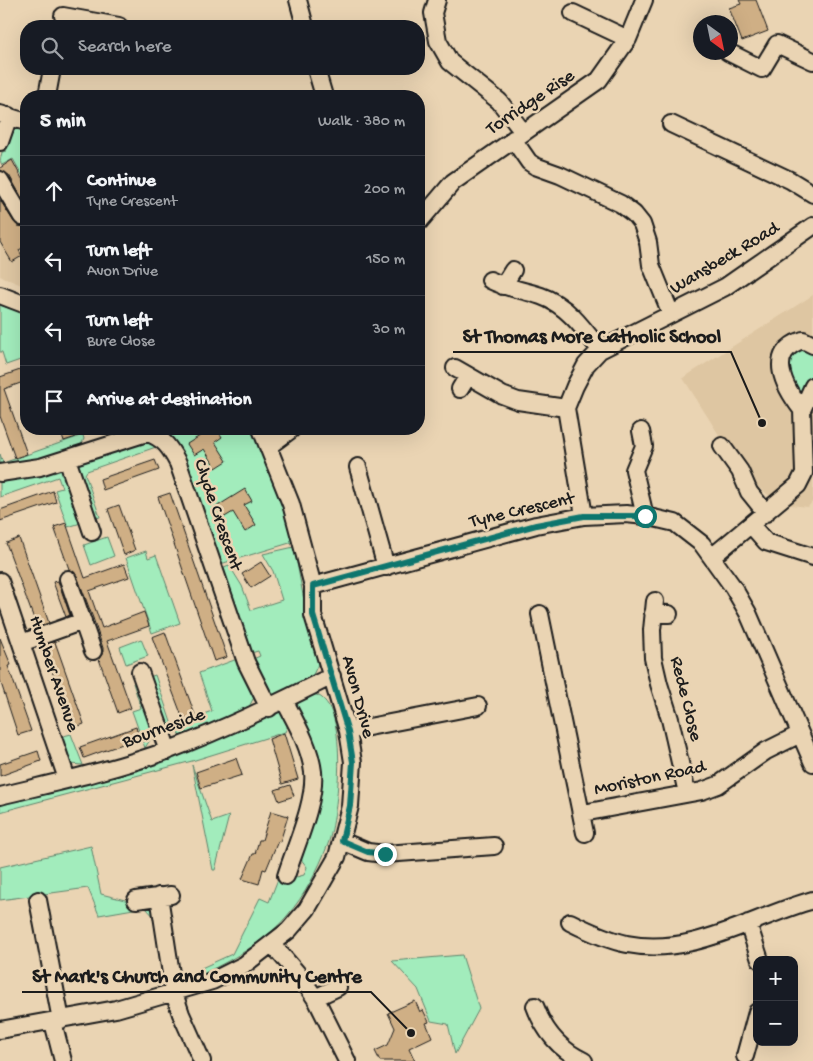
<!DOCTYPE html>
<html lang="en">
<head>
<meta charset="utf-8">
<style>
	:root { --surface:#171b24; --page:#20242c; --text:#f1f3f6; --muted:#9ea1a6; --line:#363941 }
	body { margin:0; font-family:"Gochi Hand",sans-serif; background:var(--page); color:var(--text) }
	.controls { position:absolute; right:15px; bottom:15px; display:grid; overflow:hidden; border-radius:10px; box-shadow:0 5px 20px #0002 }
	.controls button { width:45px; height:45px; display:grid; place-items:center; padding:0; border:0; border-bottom:1px solid var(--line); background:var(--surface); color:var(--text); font:25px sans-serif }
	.compass { position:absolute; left:693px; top:15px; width:45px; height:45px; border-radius:50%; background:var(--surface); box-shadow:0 5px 20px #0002; rotate:147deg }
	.stop { position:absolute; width:15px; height:15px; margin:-11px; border:4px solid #0f766e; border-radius:50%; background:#fff }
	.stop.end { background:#0f766e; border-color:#fff; box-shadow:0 1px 5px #0008 }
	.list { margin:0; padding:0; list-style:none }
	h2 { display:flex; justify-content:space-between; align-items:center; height:65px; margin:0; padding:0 20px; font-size:21px }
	h2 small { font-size:16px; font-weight:400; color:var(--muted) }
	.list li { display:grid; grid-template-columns:32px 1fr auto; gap:15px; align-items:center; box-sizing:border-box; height:70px; padding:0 20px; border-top:1px solid var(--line) }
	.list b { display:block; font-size:19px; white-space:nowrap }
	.list p { margin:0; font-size:16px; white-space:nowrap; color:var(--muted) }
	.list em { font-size:16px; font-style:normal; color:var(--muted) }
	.icon { flex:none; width:28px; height:28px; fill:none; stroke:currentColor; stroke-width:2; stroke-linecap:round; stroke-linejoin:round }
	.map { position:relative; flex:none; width:813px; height:1061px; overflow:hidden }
	.search { position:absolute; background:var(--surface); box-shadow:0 5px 20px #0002; left:20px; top:20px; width:405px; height:55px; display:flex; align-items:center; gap:12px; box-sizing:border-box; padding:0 18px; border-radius:20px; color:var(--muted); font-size:19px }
	.panel { position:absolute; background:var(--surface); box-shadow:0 5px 20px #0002; left:20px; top:90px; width:405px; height:345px; border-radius:20px }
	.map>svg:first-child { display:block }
</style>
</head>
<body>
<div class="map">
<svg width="813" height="1061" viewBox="0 0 813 1061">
	<rect width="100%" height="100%" fill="#ead4b3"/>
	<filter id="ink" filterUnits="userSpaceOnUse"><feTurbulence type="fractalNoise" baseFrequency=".02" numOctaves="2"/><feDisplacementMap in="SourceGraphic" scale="10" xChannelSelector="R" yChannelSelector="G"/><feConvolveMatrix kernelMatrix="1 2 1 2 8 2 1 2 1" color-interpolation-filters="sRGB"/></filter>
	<g filter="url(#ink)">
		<path fill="#dec6a2" d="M0 185 26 229V287L0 276Z
			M813 295V501L808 507 791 505 781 494 775 500 753 483 740 468 683 378Z"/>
		<path fill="#a2ecbc" stroke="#5f846c" d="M19 126 26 128V182L13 159 2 165 0 161 2 152 6 151 13 132Z
			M0 305 26 314V358L6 365 2 352H0Z
			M801 347 813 352V378L806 396 794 392 786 357Z
			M171 429H251L278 493 293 542 217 565 189 468 182 463 165 431Z
			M83 435 84 439 80 447 34 462 0 466V454L3 463Z
			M139 439 159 443 156 447 87 471 85 474 100 517 68 527 55 490 62 488 58 477 0 497V478Z
			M107 537 114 556 91 565 84 545Z
			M294 547 308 622 320 660 310 681 274 697 268 694 253 659 260 656 258 651 251 653 219 569 229 565 242 586 251 610 282 600 273 571 263 554Z
			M146 551 148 558 156 555 180 623 152 633 126 558Z
			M141 639 148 656 126 664 120 647Z
			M240 658 257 697 253 699 249 707 251 712 237 718 231 715 226 717 224 724 180 737 175 724 212 711 199 673Z
			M155 675 174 731 151 738 145 748 132 711 141 708 133 683Z
			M311 694C352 695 338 817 328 844 318 870 305 895 287 916 263 944 231 960 199 976L197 970 232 954 260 898 269 902 278 879 291 882 293 878 304 875 307 867 300 858 317 800 296 713 298 702Z
			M276 712H283L288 725 285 732 192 761 0 812V801Z
			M71 734 83 765 70 764 60 737Z
			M192 765 212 822 229 816 215 870H213Z
			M91 846 101 894 153 907 158 921 145 907 99 915 88 888 0 900V867Z
			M462 955 479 1009 455 1054 448 1024 431 1021 418 989 392 961Z"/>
		<path fill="#cfaf85" stroke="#1c1c1c" d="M739 0H756L768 31 742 41 729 8 741 4Z
			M12 160 26 186V205L9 175 0 170V168Z
			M0 200 14 222 18 226H26V246L19 250 22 256 12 262 0 242Z
			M26 368V381L4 389 27 454 15 458 0 416V377Z
			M60 429H73L76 437 64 441Z
			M211 429H217L222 437 215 442 227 461 216 468 204 449 194 455 187 444Z
			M155 460 159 470 103 490 100 479Z
			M245 489 252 501 244 505 256 525 245 532 233 512 223 518 216 507Z
			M53 491 56 502 0 521V510Z
			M170 493 227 657 214 661 158 497Z
			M119 505 135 550 124 555 108 509Z
			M66 523 85 578 124 564 129 577 89 591 102 628 144 612 149 626 107 641 131 708 118 713 99 659 103 653V648L93 618 77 576 69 569 54 527Z
			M19 538 49 623 37 627 6 543Z
			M261 562 270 576 251 588 242 574Z
			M58 581 70 615 66 617 53 582Z
			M165 632 195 715 183 719 152 637Z
			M0 638 11 665 8 666 31 731 18 735 0 680Z
			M55 642 84 724 71 729 44 646Z
			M136 727 139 738 84 758 80 747Z
			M284 733 298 779 282 784 269 739Z
			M38 751 41 761 0 776V764Z
			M236 758 242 775 201 788 196 772Z
			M290 785 294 796 279 801 275 790Z
			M271 811 288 816 280 842 278 841 266 870 263 869 259 884 242 879 253 854H255L259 840H262Z
			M415 1001 420 1012 423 1010 429 1022 426 1023 432 1037 409 1048 415 1061H380L375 1051 388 1045 395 1028 388 1013Z"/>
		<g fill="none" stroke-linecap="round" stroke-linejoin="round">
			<g stroke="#1c1c1c" stroke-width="20">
				<path id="minor" d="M298 0 305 26
					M437 0 433 13 438 41 450 62 499 101 523 132
					M573 13 628 39
					M63 16 119 26
					M728 52 762 69 777 44 813 61
					M316 69 324 96
					M47 96 52 69
					M0 114 26 122
					M671 124 790 180 813 194
					M513 139 529 162 535 166 560 175 621 204 634 214 642 224 648 242 651 265 671 314
					M0 142 9 116
					M0 180 22 217
					M419 222 453 182 599 80 628 39 644 0
					M490 280C506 288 524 290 541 296 567 305 584 329 600 350
					M503 286 513 270
					M0 295 26 305
					M455 368 502 395 518 401 566 408
					M460 389 468 376
					M802 410C784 387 765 352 803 340L813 345
					M641 431 644 446 634 470 645 516
					M269 446 292 429
					M722 446 740 471 749 492 766 513
					M67 459 92 532
					M358 467 386 567
					M0 473 40 467 147 433C164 438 170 448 178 463L246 662 269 708
					M584 516 566 408 575 386 586 365 600 350 725 287 813 226
					M751 525 766 542 813 557
					M713 556 798 485 804 473 802 410 813 386
					M68 579 93 651
					M0 581 67 779
					M313 586 536 525 584 516 626 514 645 516 675 523 702 544 733 587 748 613 813 763
					M655 601 652 630 653 658 659 684 670 719 687 793
					M653 613 669 614
					M540 614 585 833
					M21 643 83 621
					M140 672 168 751
					M284 700C296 723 310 746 313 772 316 802 295 847 286 876
					M348 731 478 706
					M0 796C57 782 114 770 169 750 225 729 278 703 332 676
					M583 813 702 791 718 785 766 751 800 734
					M342 841 368 852 385 854 494 846
					M159 896 174 993 181 1014 202 1061
					M38 900 61 1020
					M136 900 171 895
					M570 922C588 931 607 940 627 944 693 957 752 917 813 900
					M748 923 760 960
					M272 944 303 980 317 1001 347 1061
					M315 998 338 987
					M535 1006C544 1031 560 1050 584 1061
					M53 1022 63 1061
					M0 1030 116 1009 212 981 244 965 289 930 307 909 337 857 350 806 353 762 348 731 313 615V586L291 504 261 429
					M745 1056 757 1012"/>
			</g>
			<use href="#minor" stroke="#ead4b3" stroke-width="16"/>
		</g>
	</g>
	<g fill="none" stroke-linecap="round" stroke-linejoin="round" filter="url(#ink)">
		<path stroke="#0f766e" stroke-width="6" d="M385 854 368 852 342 841 350 806 353 762 348 732 313 615V586L536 525 584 516H645"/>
	</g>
	<g text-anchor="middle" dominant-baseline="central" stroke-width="5" stroke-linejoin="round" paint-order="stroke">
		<g font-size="19" fill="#1c1c1c" stroke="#ead4b3">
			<text transform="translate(531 103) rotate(-34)">Torridge Rise</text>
			<text transform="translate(725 259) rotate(-31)">Wansbeck Road</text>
			<text transform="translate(522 511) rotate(-13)">Tyne Crescent</text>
			<text transform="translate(217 515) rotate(71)">Clyde Crescent</text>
			<text transform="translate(53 674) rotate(71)">Humber Avenue</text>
			<text transform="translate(357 697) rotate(75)">Avon Drive</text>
			<text transform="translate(685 699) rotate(76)">Rede Close</text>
			<text transform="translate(164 729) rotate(-20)">Bourneside</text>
			<text transform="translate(650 779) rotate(-12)">Moriston Road</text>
		</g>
	</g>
	<path fill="none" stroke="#1c1c1c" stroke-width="2" d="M762 423L731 352H453M411 1033L371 992H22"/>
	<g fill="#1c1c1c" stroke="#ead4b3" stroke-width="2">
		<circle cx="762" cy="423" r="5"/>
		<circle cx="411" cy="1033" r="5"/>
	</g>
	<g font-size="20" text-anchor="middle" font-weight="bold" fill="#1c1c1c" stroke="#ead4b3" stroke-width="5" stroke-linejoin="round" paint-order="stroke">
		<text x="592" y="342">St Thomas More Catholic School</text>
		<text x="197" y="982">St Mark's Church and Community Centre</text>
	</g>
</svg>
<div class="controls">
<button>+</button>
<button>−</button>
</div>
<svg class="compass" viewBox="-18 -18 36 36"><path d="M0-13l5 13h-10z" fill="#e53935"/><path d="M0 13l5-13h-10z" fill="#9ea1a6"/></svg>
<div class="stop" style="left:645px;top:516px"></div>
<div class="stop end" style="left:385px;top:854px"></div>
<div class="search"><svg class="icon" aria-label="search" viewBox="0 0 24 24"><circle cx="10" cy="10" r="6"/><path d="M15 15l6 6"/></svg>Search here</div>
<section class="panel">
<h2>5 min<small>Walk · 380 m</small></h2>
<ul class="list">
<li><svg class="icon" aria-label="ahead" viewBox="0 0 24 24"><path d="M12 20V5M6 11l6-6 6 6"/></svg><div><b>Continue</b><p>Tyne Crescent</p></div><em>200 m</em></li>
<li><svg class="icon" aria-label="left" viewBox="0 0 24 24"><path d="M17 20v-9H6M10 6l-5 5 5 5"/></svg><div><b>Turn left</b><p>Avon Drive</p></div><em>150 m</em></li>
<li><svg class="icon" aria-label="left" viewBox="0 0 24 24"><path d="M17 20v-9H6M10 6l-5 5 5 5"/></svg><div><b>Turn left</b><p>Bure Close</p></div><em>30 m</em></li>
<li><svg class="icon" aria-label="arrive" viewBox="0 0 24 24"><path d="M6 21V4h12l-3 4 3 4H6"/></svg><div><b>Arrive at destination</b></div></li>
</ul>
</section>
</div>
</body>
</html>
